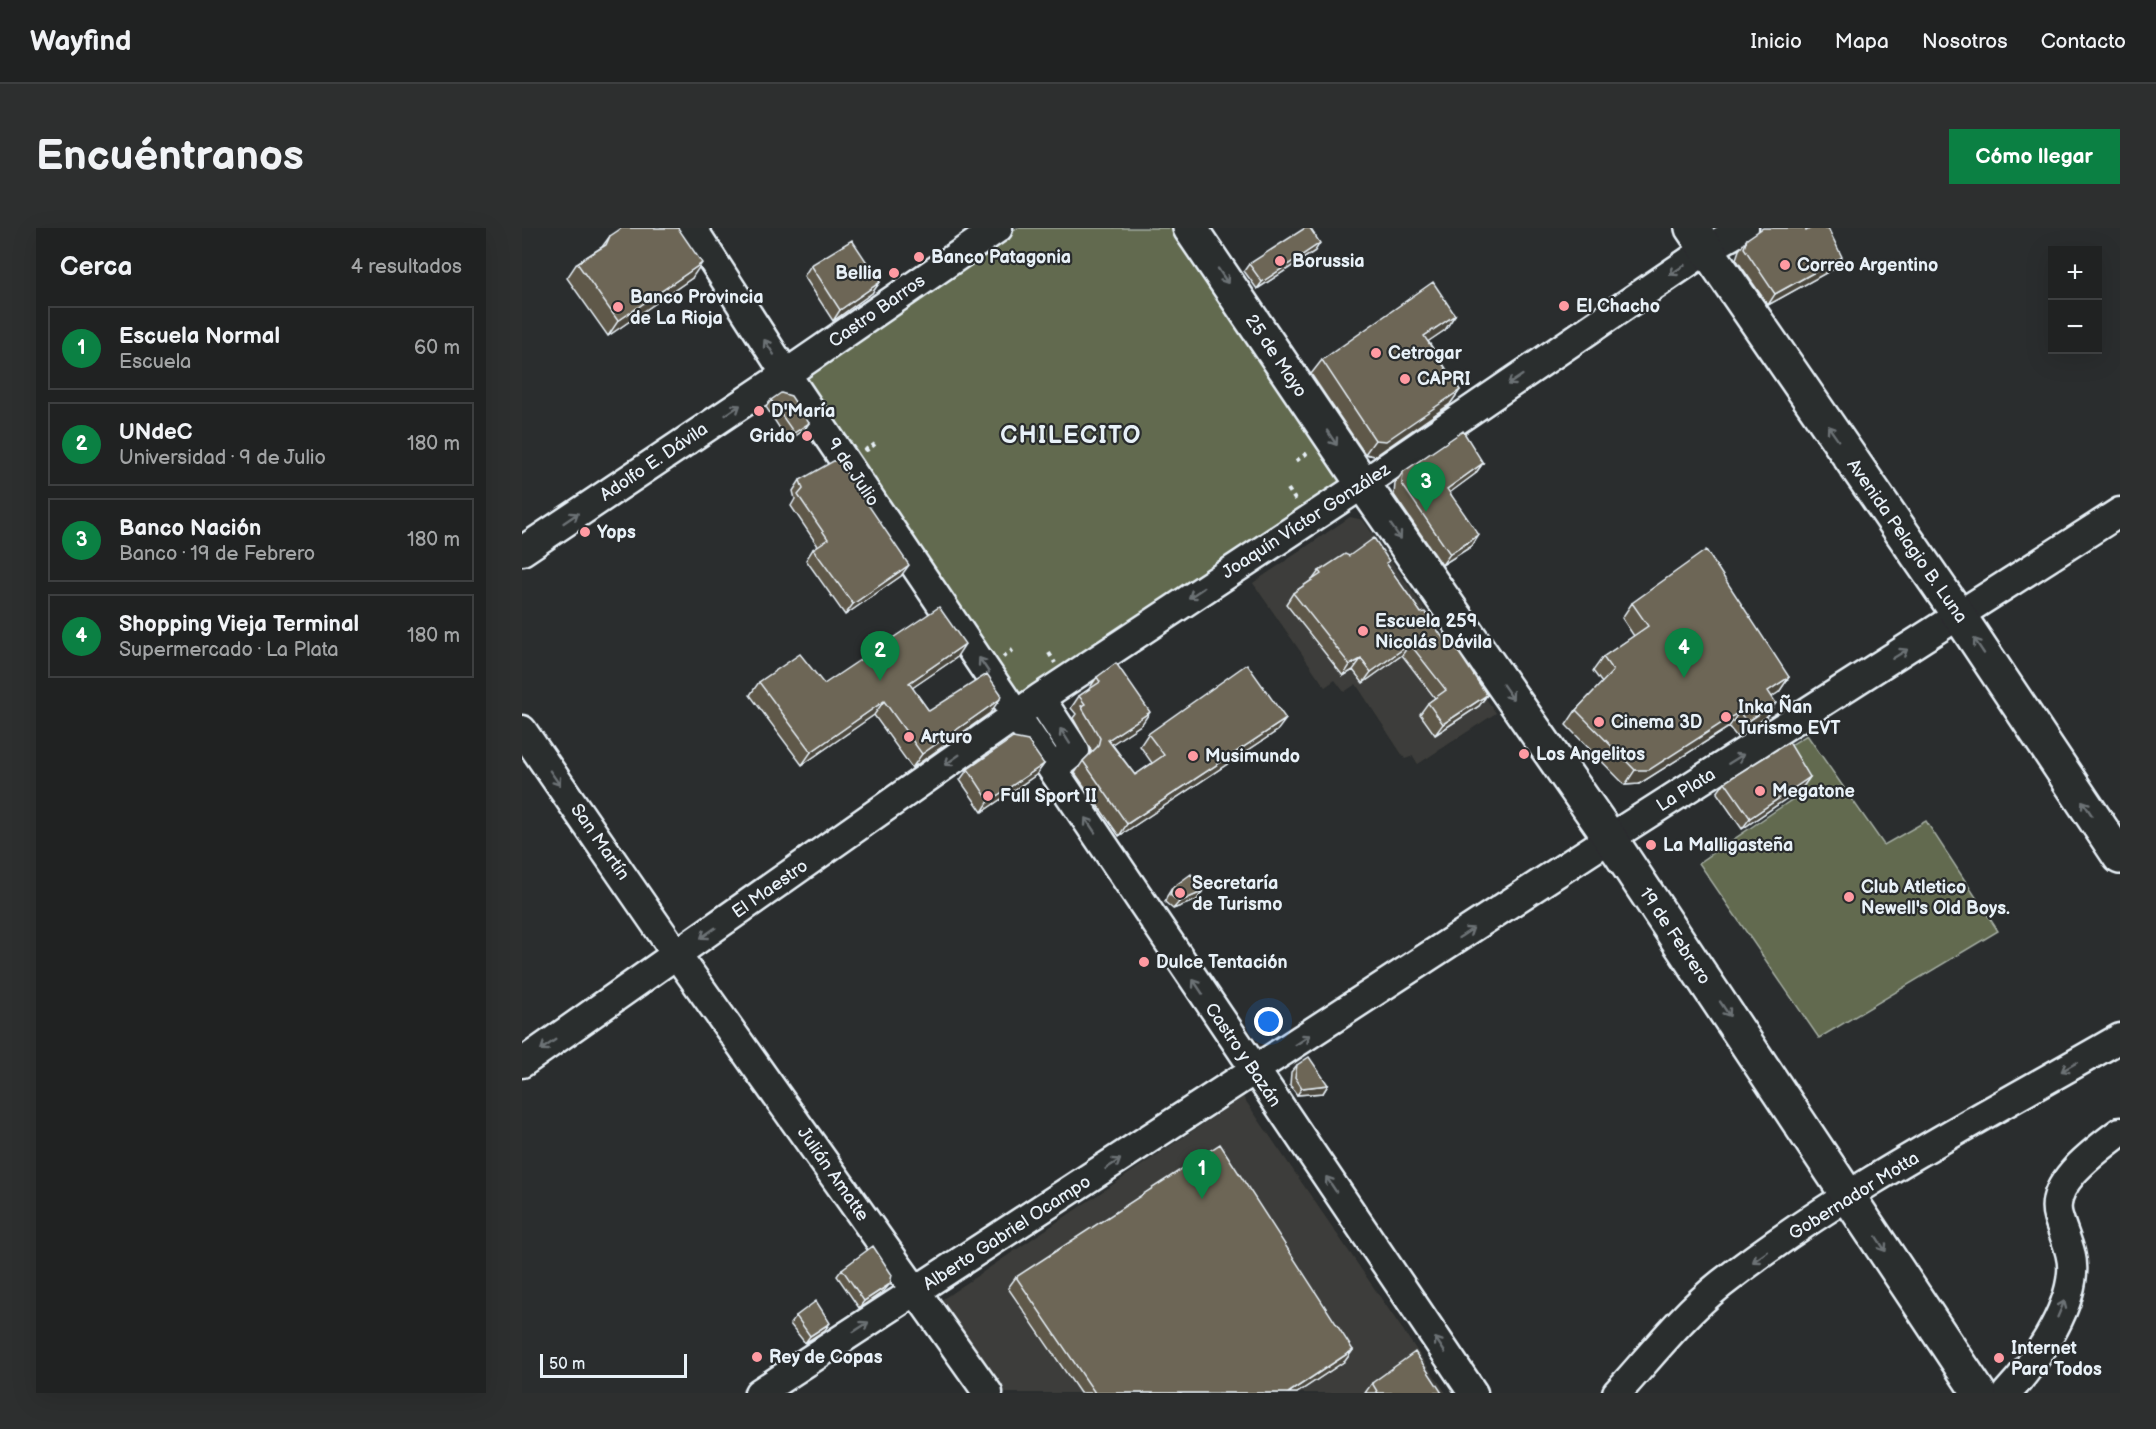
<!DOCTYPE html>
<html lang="es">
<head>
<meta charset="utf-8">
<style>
	:root { --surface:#202222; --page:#2d2f2f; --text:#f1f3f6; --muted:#a2a4a5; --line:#3d3f40; --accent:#0b8043 }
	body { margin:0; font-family:"Balsamiq Sans",sans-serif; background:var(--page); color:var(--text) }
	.controls { position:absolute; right:18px; top:18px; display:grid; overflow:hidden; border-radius:0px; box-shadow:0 6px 24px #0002 }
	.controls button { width:54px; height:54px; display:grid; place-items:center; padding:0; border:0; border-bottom:2px solid var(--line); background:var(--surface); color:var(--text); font:30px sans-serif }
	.scale { position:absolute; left:18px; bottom:15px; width:147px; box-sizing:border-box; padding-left:6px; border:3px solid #e8f1f8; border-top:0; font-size:16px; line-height:21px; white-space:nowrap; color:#e8f1f8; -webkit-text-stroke:4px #2a2d2e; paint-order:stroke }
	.you { position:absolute; left:747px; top:794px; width:21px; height:21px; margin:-15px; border:4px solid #fff; border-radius:50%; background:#1a73e8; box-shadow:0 0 0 9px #1a73e833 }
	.badge { display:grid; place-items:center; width:39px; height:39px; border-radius:50%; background:var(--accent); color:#fff; font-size:20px; font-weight:700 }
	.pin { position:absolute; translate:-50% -50px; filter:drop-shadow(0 2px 3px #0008) }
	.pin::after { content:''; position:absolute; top:32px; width:21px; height:18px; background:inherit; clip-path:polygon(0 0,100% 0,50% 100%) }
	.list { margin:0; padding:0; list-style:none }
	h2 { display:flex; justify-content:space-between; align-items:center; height:78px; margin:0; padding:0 24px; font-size:26px }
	h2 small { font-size:20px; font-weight:400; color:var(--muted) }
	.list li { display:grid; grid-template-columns:39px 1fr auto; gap:18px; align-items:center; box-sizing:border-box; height:84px; margin:0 12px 12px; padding:0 12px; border:2px solid var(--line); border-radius:0px }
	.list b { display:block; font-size:22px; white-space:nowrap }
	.list p { margin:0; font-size:20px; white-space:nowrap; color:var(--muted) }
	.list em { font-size:20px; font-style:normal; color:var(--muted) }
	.map { position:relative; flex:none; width:1598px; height:1165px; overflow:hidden; border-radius:0px }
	header { display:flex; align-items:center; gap:36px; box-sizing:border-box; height:84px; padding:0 30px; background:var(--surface); border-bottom:2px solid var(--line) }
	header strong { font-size:28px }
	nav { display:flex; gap:33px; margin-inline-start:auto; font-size:21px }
	.intro { display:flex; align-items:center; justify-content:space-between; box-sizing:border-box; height:144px; padding:0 36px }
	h1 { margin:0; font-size:42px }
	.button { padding:15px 27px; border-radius:0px; background:var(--accent); color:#fff; font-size:21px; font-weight:700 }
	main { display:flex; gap:36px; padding:0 36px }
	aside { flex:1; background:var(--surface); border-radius:0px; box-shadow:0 6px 24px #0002 }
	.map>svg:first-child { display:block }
</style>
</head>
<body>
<header>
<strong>Wayfind</strong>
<nav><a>Inicio</a><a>Mapa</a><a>Nosotros</a><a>Contacto</a></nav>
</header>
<div class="intro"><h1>Encuéntranos</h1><a class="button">Cómo llegar</a></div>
<main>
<aside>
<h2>Cerca<small>4 resultados</small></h2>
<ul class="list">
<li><span class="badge">1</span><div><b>Escuela Normal</b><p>Escuela</p></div><em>60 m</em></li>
<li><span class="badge">2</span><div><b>UNdeC</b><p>Universidad · 9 de Julio</p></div><em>180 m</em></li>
<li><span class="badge">3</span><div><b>Banco Nación</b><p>Banco · 19 de Febrero</p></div><em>180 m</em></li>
<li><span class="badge">4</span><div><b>Shopping Vieja Terminal</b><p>Supermercado · La Plata</p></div><em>180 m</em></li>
</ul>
</aside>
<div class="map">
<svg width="1598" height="1165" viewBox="0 0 1598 1165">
	<rect width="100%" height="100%" fill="#2a2d2e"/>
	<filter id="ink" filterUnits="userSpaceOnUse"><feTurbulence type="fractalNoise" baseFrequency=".0167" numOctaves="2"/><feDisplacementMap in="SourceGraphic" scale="12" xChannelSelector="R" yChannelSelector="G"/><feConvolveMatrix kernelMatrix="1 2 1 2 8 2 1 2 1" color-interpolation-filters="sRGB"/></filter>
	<g filter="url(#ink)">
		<path fill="#3e3e3a" d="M828 289 841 292 974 485 896 536 891 528 883 531 834 456 822 464 813 452 803 459 731 355Z
			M721 869 924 1165H482L418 1073Z"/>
		<path fill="#626a50" stroke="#a5aea4" stroke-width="1.5" d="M495 0H653L825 250 498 475 276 151Z
			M1285 507 1362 617 1404 593 1476 703 1297 810 1177 635 1284 562 1262 521Z"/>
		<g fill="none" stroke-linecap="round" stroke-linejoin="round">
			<g stroke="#e8f1f8" stroke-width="33">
				<path id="minor" d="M170 0 264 146 951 1165
					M0 323 264 146 476 0
					M518 470 553 523 531 541
					M0 502 155 727 466 1165
					M0 835 518 470 841 256 1184 22 1222 0
					M237 1165 1088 610 1598 284
					M1095 1165C1128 1129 1160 1087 1199 1056 1322 960 1463 888 1598 810
					M1485 1165C1512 1136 1547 1086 1550 1045 1552 1025 1541 1007 1536 988 1526 955 1576 921 1598 904"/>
			</g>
			<g stroke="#e8f1f8" stroke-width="38">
				<path id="major" d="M668 0 841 256 1088 610 1457 1165
					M1170 0 1438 389 1598 629"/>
			</g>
			<path stroke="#e8f1f8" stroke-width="4" stroke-dasharray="4.5 4.5" stroke-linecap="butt" d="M343 220 345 222 353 216
				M774 233 788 223
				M766 261 774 273
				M527 425 533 435
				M481 429 491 422"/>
			<use href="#minor" stroke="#2a2d2e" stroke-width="28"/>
			<use href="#major" stroke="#2a2d2e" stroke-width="33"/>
		</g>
		<path fill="#5e584a" stroke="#e8f1f8" stroke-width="1.5" d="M88 8 170 50 86 108 45 50 55 35 80 19Z
			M1225 11 1313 40 1246 77 1214 31 1217 22Z
			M793 23 735 61 722 43 727 36Z
			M289 37 358 54 350 65 311 93 282 48Z
			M933 87 923 102 906 113 938 162 928 176 853 228 843 226 789 146 800 132Z
			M249 172 287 195 282 202 266 213 244 179Z
			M961 235 953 246 928 264 950 318 920 337 872 267 873 255 881 244Z
			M278 252 379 348 323 387 284 332 291 321 296 318 269 278 273 271 271 263Z
			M865 337 899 385 923 413 965 467 957 478 913 507 898 486 906 475 913 470 880 427 841 455 831 442 821 448 764 376 771 365 791 351 797 343Z
			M1110 375 1267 449 1257 464 1250 468 1244 489 1215 509 1207 499 1117 556 1103 557 1044 497 1054 482 1080 455 1071 443 1081 429 1112 408 1100 390Z
			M434 430 390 460 407 483 468 485 390 540 352 487 280 537 228 467 237 454 302 456Z
			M575 449 620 496 590 516 613 547 630 535 618 518 626 506 755 503 597 608 553 545 561 533 569 525V522L551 490 554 486 549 480 557 468 567 461Z
			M522 536 514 547 460 584 438 552 446 541Z
			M1288 549 1280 560 1220 601 1195 565 1203 554Z
			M650 660 675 672 651 681 643 674 645 668Z
			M775 837 806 857 801 865 775 867 768 857 769 844Z
			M320 1041 362 1063 337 1080 315 1048Z
			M494 1049 831 1122 823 1133 775 1165H558L486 1060Z
			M274 1088 303 1102 283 1115 268 1096Z
			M850 1155 920 1165H843Z"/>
		<path fill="#4c473c" stroke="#e8f1f8" stroke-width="1.5" d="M798 15 793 23 735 61 740 54Z
			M1320 29 1313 40 1246 77 1253 66Z
			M180 35 170 50 86 108 96 93Z
			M358 54 350 65 311 93 318 82Z
			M933 87 923 102 892 123 902 108Z
			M938 162 928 176 853 228 843 226 853 212Z
			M287 195 282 202 266 213 272 205Z
			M961 235 953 246 918 272 925 261Z
			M957 307 950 318 920 337 928 326Z
			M387 337 379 348 323 387 331 376Z
			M443 416 434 430 377 469 387 455Z
			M888 416 880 427 841 455 849 444Z
			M839 431 831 442 821 448 828 437Z
			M1267 449 1257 464 1236 478 1246 463Z
			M965 467 957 478 913 507 921 496Z
			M478 471 468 485 390 540 400 526Z
			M362 473 352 487 280 537 289 524Z
			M1254 475 1244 489 1215 509 1225 494Z
			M628 484 620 496 578 524 586 512Z
			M1217 484 1207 499 1117 556 1103 557 1113 542Z
			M764 491 755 503 597 608 605 596Z
			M522 536 514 547 460 584 467 573Z
			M1288 549 1280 560 1220 601 1228 590Z
			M680 664 675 672 651 681 657 674Z
			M806 857 801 865 775 867 780 860Z
			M368 1056 362 1063 337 1080 342 1073Z
			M308 1095 303 1102 283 1115 288 1108Z
			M831 1122 823 1133 775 1165H766Z"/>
		<path fill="#6d6656" stroke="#e8f1f8" stroke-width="1.5" d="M100 0H156L180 35 96 93 55 35 84 17 88 8Z
			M783 0H788L798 15 740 54 727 36Z
			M1241 0H1283L1284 3 1289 0H1306L1320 29 1253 66 1222 20 1225 11Z
			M330 12 358 54 318 82 289 37Z
			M911 54 933 87 902 108 938 162 864 213 853 212 800 132Z
			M259 165 269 168 287 195 272 205 249 172Z
			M941 203 961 235 925 261 957 307 928 326 880 256 881 244Z
			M315 231 387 337 331 376 291 321 306 311 276 267 281 261 278 252Z
			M852 310 867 333 864 335 899 385 903 384 923 413 927 410 965 467 921 496 906 475 924 462 888 416 849 444 839 431 828 437 771 365 799 346 797 343 823 326 827 328Z
			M1184 322 1267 449 1246 463 1254 475 1225 494 1217 484 1127 542H1113L1054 482 1091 443 1081 429 1126 398 1110 375Z
			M417 379 443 416 387 455 407 483 465 446 479 466 478 471 400 526 362 473 289 524 237 454 278 426 302 456Z
			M594 435 628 484 586 512 613 547 642 527 626 506 725 436 764 491 605 596 561 533 576 518 578 510 559 478 563 476 557 468 578 454 575 449Z
			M491 510 506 513 522 536 467 573 446 541Z
			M1267 514 1288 549 1228 590 1203 554Z
			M669 646 680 664 657 674 648 667 650 660Z
			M787 829 806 857 780 860 773 849 775 837Z
			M698 916 831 1122 766 1165H573L494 1049Z
			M351 1018 370 1047 368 1056 342 1073 320 1041Z
			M294 1073 308 1095 288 1108 274 1088Z
			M893 1124 920 1165H856L850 1155Z"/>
		<defs><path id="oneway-shaft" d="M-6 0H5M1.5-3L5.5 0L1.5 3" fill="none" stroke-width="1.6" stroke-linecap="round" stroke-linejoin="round" transform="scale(1.5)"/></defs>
		<g stroke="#6c7275">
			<use href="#oneway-shaft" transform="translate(1155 42) rotate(146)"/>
			<use href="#oneway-shaft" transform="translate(701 48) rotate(56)"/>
			<use href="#oneway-shaft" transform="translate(247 119) rotate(-123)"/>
			<use href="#oneway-shaft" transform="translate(993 152) rotate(146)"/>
			<use href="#oneway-shaft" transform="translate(211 182) rotate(-34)"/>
			<use href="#oneway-shaft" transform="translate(1311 205) rotate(-125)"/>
			<use href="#oneway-shaft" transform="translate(810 210) rotate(56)"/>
			<use href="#oneway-shaft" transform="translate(49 290) rotate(-34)"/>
			<use href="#oneway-shaft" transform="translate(874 304) rotate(55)"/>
			<use href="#oneway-shaft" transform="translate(674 365) rotate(146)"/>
			<use href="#oneway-shaft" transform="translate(1457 418) rotate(-124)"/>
			<use href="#oneway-shaft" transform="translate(1378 426) rotate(-32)"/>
			<use href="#oneway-shaft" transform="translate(462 437) rotate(-124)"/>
			<use href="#oneway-shaft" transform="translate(986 464) rotate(55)"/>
			<use href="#oneway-shaft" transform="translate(543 508) rotate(-123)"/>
			<use href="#oneway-shaft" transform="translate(1214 531) rotate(-32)"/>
			<use href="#oneway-shaft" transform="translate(430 532) rotate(145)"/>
			<use href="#oneway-shaft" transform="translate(33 550) rotate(55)"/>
			<use href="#oneway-shaft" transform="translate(1565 580) rotate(-124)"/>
			<use href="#oneway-shaft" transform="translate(568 597) rotate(-124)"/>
			<use href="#oneway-shaft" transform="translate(186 705) rotate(145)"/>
			<use href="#oneway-shaft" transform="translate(944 705) rotate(-33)"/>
			<use href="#oneway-shaft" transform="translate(676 759) rotate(-124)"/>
			<use href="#oneway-shaft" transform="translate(1203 781) rotate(56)"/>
			<use href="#oneway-shaft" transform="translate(781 812) rotate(-33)"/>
			<use href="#oneway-shaft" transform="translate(26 817) rotate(145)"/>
			<use href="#oneway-shaft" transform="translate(1547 839) rotate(150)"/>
			<use href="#oneway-shaft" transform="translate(591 936) rotate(-33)"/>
			<use href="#oneway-shaft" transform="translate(809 956) rotate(-124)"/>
			<use href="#oneway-shaft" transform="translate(1359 1016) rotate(57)"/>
			<use href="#oneway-shaft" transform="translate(1238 1029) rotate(145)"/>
			<use href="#oneway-shaft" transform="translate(1539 1081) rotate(-67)"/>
			<use href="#oneway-shaft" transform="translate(339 1099) rotate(-33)"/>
			<use href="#oneway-shaft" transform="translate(918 1117) rotate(-124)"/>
		</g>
	</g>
	<g fill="#ff9aa2" stroke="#2a2d2e" stroke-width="2">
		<circle cx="397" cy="29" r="6"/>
		<circle cx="758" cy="33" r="6"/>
		<circle cx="1263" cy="37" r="6"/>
		<circle cx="372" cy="45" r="6"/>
		<circle cx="1042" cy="78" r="6"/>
		<circle cx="96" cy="79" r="6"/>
		<circle cx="854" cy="125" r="6"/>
		<circle cx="883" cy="151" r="6"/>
		<circle cx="237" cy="183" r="6"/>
		<circle cx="285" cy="208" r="6"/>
		<circle cx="63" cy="304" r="6"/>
		<circle cx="841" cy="403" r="6"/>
		<circle cx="1204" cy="489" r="6"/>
		<circle cx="1077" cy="494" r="6"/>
		<circle cx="387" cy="509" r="6"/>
		<circle cx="1002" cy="526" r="6"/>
		<circle cx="671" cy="528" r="6"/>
		<circle cx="1238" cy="563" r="6"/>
		<circle cx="466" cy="568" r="6"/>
		<circle cx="1129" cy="617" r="6"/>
		<circle cx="658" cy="665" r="6"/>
		<circle cx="1327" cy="669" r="6"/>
		<circle cx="622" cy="734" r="6"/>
		<circle cx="235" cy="1129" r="6"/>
		<circle cx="1477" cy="1130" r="6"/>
	</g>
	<g text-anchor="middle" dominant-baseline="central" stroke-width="4.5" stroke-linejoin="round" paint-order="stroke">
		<g font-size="18" font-weight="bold" fill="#e8f1f8" stroke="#2a2d2e" text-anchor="start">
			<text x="409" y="29">Banco Patagonia</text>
			<text x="770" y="33">Borussia</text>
			<text x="1275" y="37">Correo Argentino</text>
			<text x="360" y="45" text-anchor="end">Bellia</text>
			<text x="108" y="69">Banco Provincia<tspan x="108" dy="21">de La Rioja</tspan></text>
			<text x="1054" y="78">El Chacho</text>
			<text x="866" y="125">Cetrogar</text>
			<text x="895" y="151">CAPRI</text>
			<text x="249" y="183">D'María</text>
			<text x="273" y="208" text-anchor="end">Grido</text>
			<text x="75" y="304">Yops</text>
			<text x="853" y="393">Escuela 259<tspan x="853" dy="21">Nicolás Dávila</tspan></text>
			<text x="1216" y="479">Inka Ñan<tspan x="1216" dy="21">Turismo EVT</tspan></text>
			<text x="1089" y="494">Cinema 3D</text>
			<text x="399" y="509">Arturo</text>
			<text x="1014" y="526">Los Angelitos</text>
			<text x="683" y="528">Musimundo</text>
			<text x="1250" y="563">Megatone</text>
			<text x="478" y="568">Full Sport II</text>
			<text x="1141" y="617">La Malligasteña</text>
			<text x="670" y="655">Secretaría<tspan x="670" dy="21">de Turismo</tspan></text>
			<text x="1339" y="659">Club Atletico<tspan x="1339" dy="21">Newell's Old Boys.</tspan></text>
			<text x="634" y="734">Dulce Tentación</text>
			<text x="1489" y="1120">Internet<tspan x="1489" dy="21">Para Todos</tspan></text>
			<text x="247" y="1129">Rey de Copas</text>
		</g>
		<g font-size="18" fill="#e8f1f8" stroke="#2a2d2e">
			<text transform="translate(355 83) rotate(-35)">Castro Barros</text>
			<text transform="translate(754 128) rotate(56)">25 de Mayo</text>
			<text transform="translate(132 234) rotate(-34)">Adolfo E. Dávila</text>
			<text transform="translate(331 244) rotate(56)">9 de Julio</text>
			<text transform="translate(784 293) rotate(-33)">Joaquín Víctor González</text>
			<text transform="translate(1385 313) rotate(55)">Avenida Pelagio B. Luna</text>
			<text transform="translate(1164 562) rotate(-32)">La Plata</text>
			<text transform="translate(78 614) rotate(55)">San Martín</text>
			<text transform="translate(248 661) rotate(-35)">El Maestro</text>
			<text transform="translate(1153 708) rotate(56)">19 de Febrero</text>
			<text transform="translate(721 827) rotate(56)">Castro y Bazán</text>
			<text transform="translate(311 946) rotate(55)">Julián Amatte</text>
			<text transform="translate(1332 968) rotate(-32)">Gobernador Motta</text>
			<text transform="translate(485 1005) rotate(-33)">Alberto Gabriel Ocampo</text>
		</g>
		<g font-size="24" font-weight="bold" letter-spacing="1.5" fill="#e8f1f8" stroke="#2a2d2e">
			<text x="549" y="207">CHILECITO</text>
		</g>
	</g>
</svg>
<div class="controls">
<button>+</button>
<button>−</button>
</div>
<div class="scale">50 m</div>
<div class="you"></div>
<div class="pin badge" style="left:680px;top:971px">1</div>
<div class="pin badge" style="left:358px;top:453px">2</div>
<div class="pin badge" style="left:904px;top:284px">3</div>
<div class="pin badge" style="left:1162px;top:450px">4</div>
</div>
</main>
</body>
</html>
